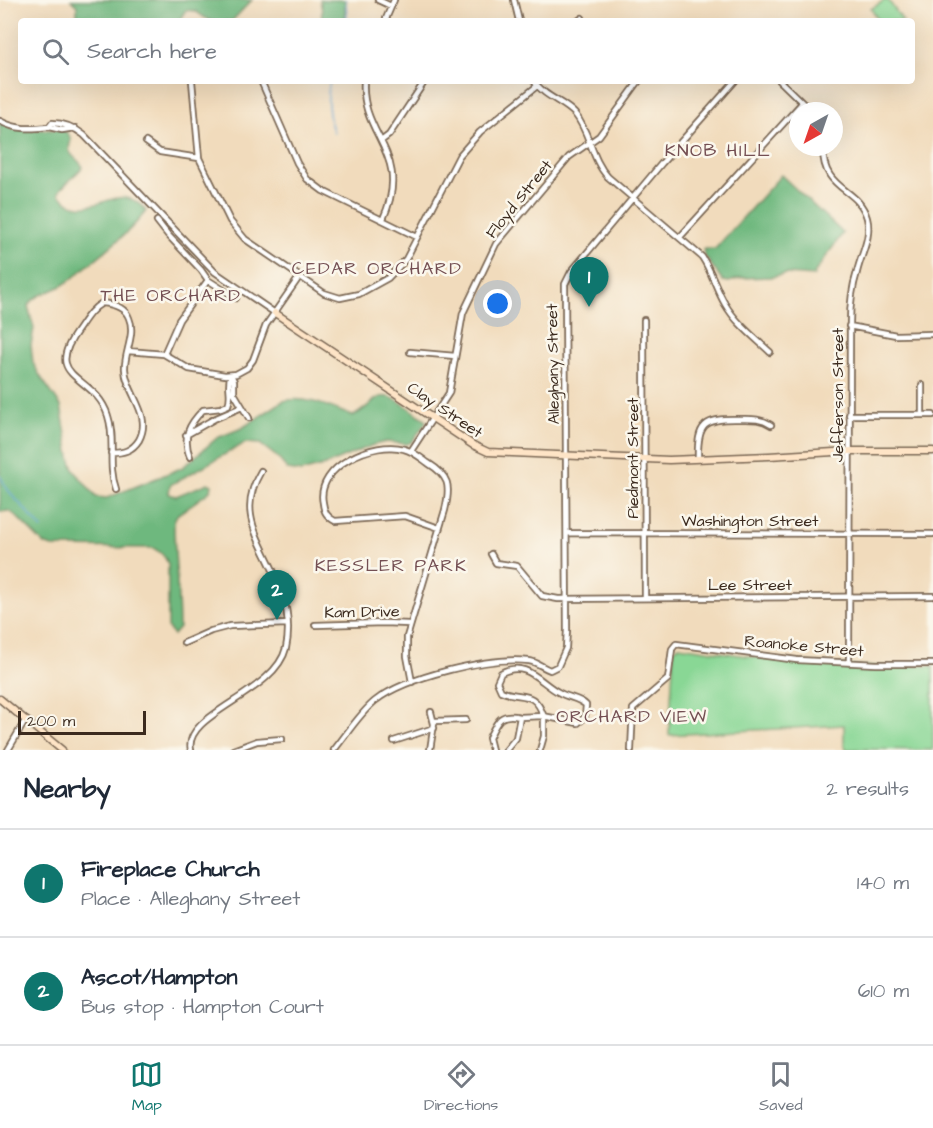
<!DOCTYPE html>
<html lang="en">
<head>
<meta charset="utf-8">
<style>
	:root { --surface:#fff; --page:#f6f6f7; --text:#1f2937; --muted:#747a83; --line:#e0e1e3; --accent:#0f766e }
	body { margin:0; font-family:"Architects Daughter",sans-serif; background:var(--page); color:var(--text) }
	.compass { position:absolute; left:789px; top:102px; width:54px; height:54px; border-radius:50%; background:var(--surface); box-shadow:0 6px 24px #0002; rotate:220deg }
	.scale { position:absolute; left:18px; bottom:15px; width:128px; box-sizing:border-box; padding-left:6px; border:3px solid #3b2a1e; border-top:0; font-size:16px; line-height:21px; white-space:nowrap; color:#3b2a1e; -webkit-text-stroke:4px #fbf7ec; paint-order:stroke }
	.you { position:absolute; left:498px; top:304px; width:21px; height:21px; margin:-15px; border:4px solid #fff; border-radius:50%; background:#1a73e8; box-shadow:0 0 0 9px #1a73e833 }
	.badge { display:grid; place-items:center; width:39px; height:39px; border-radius:50%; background:var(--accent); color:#fff; font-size:20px; font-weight:700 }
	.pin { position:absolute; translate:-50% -50px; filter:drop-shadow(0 2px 3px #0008) }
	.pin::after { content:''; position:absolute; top:32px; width:21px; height:18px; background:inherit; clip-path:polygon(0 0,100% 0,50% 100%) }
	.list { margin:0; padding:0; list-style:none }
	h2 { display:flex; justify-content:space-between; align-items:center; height:78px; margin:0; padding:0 24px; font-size:26px }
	h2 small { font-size:20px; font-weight:400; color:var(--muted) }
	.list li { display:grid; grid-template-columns:39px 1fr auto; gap:18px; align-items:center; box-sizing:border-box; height:108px; padding:0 24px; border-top:2px solid var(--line) }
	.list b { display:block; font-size:22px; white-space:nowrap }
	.list p { margin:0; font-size:20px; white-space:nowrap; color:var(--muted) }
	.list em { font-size:20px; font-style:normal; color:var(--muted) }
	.icon { flex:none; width:33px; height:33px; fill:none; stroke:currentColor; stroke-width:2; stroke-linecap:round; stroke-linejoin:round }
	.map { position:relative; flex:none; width:933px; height:750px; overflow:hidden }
	.search { position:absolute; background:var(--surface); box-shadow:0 6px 24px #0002; left:18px; right:18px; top:18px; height:66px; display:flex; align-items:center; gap:15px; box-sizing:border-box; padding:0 21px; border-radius:6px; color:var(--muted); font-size:22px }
	.sheet { height:294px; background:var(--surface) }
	nav { display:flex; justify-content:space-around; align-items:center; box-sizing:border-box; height:84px; border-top:2px solid var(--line); background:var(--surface); font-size:16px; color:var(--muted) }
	nav a { display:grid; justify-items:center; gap:3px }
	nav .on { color:var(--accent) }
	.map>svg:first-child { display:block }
</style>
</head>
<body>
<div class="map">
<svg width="933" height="750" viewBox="0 0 933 750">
	<rect width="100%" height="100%" fill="#fbf7ec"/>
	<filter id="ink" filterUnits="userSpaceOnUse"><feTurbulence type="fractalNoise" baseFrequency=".0167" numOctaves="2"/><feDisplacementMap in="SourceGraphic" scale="12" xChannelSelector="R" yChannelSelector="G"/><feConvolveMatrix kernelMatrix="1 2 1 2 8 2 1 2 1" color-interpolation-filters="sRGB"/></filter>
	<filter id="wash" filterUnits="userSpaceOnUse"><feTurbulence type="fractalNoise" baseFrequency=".008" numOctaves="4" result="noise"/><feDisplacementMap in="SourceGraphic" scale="24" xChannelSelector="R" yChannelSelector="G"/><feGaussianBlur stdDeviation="1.35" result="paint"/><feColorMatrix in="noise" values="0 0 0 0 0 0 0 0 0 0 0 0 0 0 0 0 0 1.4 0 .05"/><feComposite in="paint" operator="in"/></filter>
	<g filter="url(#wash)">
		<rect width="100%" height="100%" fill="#f1dbbc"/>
		<path fill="#89d795" stroke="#62805a" stroke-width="1.5" d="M885 0H888L903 21H879L871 9Z
			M679 646 767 659 850 666H933V750L846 749 844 743V725L669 735 674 649Z"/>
		<path fill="#6eb87e" stroke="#54714e" stroke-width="1.5" d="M71 0H252L232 21C226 21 217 22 212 21 201 18 198 8 185 11L179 21H77V6Z
			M320 0H345V21H321L322 11Z
			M0 123 13 129 62 130 68 133 71 140C65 157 76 155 83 167L60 190 59 194C88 229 119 174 146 211 131 231 111 246 92 262 82 270 73 279 63 285 50 293 36 293 28 306L34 328 31 345 33 363 42 379 61 406 70 457 74 470 96 497 107 498 174 471 183 467 217 438 242 428 283 401C306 395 331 408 353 416 362 412 368 405 376 399 390 389 413 412 425 419L426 422 412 442 407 444 386 442 373 445 323 466 301 472 288 470 277 457 260 444 245 443 170 485 169 494 176 496 208 483 212 485 209 492 177 515 174 521C174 557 179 592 179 628L173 635 168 628V564C165 556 161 552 153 548L52 547 44 544 15 515 9 511 0 512Z
			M781 175 843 233 815 272 814 276 785 274 772 277 741 278 729 282 723 281 704 255 703 249H715Z"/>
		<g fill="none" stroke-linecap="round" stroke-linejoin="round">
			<path stroke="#5da2d2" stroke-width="1.5" d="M346 0 347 21
				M330 81C326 97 328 118 334 133
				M0 476 8 490 42 529"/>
		</g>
	</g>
	<g filter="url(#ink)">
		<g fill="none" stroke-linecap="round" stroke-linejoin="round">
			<g stroke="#7b6855" stroke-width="8">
				<path id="street" d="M378 0 391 6
					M514 0 519 21
					M385 21 394 0
					M578 21 582 18
					M192 81 199 158 230 221 245 239 324 293 340 298 359 294 388 278 406 259 459 156 480 132 537 86
					M261 81 297 163 307 179 323 191 417 237
					M364 81C360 137 413 152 383 219
					M534 81C544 97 563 101 575 114 590 132 591 159 608 177L702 257C712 272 716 289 725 304 736 323 754 337 770 352
					M780 81 811 111
					M0 121C16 130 31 129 49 127
					M75 128 62 130 49 127 52 123C65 123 74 127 84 135L215 272 275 313
					M381 141 389 135 425 81
					M146 142 160 152 199 158
					M823 147C822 192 858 186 867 218 872 237 861 254 857 272 852 288 850 305 850 322L849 663
					M157 221 168 235 201 270 208 280 236 298
					M680 237 802 103
					M644 320 645 597
					M849 326 896 335 933 334
					M128 351 164 354 189 369 225 375 236 374 247 368 253 360 266 325 300 276
					M410 352 455 356
					M164 354 179 320 208 280
					M231 375 234 381V393L249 418
					M849 415H933
					M922 415V385
					M186 435 214 419 242 407
					M411 451 449 393 463 313 496 244 569 157 599 136 639 81
					M111 453C123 453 132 451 139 440 153 414 126 394 125 369 124 353 136 334 129 318 125 307 114 304 102 303 91 309 85 320 78 330 41 381 95 373 108 416 116 440 107 464 116 489
					M190 457C182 437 189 424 203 410L221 408 228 405C233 395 226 385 231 375
					M698 459C697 424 704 418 739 419 750 419 761 418 771 425
					M568 533 933 534
					M491 554 496 563 517 566 542 596 558 599 933 596
					M315 625 384 623 409 624
					M184 643 211 631 230 626 287 624
					M412 682 407 656V637L445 510C451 485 449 476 428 463 421 458 413 451 404 449 375 440 315 466 323 503 324 512 327 517 335 521L405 516 439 528
					M520 717 543 716 578 723 585 717 586 705C579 698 569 698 560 693 541 684 527 659 501 673L497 682 501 691C521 700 534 688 544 717V736L540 750
					M434 721 466 720
					M394 741 434 728
					M8 750 25 721
					M191 750C182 714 275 694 286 648 291 625 286 598 276 577 260 539 236 513 261 471
					M233 750 257 741 282 739
					M334 750C347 734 360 713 375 701 405 677 491 656 529 661 537 662 542 667 550 670L558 666 566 648 567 630 565 284 571 272 662 163 735 81
					M430 750 434 724 431 712
					M492 750 489 738C497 721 500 712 520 717L516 738 506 750
					M631 750 633 709 668 679 672 649 676 644 797 660 876 664H933"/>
			</g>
			<g stroke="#7b6855" stroke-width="9">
				<path id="secondary" d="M275 313 473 445 488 452 669 460 769 456 850 451H933
					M0 699 62 750"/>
			</g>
			<use href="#street" stroke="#fff" stroke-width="4.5"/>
			<use href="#secondary" stroke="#fee4c6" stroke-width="6"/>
		</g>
	</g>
	<g text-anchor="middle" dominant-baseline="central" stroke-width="5" stroke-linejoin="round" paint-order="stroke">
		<g font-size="16" fill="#3b2a1e" stroke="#fbf7ec">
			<text transform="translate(519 199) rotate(-51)">Floyd Street</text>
			<text transform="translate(553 364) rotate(-91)">Alleghany Street</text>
			<text transform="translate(838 395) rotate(-90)">Jefferson Street</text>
			<text transform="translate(445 410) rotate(34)">Clay Street</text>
			<text transform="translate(633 458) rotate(-90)">Piedmont Street</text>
			<text x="750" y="521">Washington Street</text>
			<text x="750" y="585">Lee Street</text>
			<text transform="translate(362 612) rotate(-1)">Kam Drive</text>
			<text transform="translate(804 646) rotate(5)">Roanoke Street</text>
		</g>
		<g font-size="18" letter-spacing="1.5" fill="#744f53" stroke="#fbf7ec">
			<text x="718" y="150">KNOB HILL</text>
			<text x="377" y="268">CEDAR ORCHARD</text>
			<text x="171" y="295">THE ORCHARD</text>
			<text x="391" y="565">KESSLER PARK</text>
			<text x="632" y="716">ORCHARD VIEW</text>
		</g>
	</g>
</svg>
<svg class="compass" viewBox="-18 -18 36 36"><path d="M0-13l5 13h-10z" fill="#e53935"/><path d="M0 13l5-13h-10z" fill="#747a83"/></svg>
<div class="scale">200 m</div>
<div class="you"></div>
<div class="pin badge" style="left:589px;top:307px">1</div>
<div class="pin badge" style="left:277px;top:620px">2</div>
<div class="search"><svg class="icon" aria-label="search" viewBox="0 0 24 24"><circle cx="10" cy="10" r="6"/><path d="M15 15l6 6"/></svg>Search here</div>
</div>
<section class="sheet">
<h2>Nearby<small>2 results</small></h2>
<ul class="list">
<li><span class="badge">1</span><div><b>Fireplace Church</b><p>Place · Alleghany Street</p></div><em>140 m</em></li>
<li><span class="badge">2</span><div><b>Ascot/Hampton</b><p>Bus stop · Hampton Court</p></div><em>610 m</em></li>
</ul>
</section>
<nav>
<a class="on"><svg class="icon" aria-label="map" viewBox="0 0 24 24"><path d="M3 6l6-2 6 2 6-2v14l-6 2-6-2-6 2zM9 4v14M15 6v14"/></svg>Map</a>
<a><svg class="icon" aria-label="directions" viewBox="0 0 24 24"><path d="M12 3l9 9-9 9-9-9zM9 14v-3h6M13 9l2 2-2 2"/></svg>Directions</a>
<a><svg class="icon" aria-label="saved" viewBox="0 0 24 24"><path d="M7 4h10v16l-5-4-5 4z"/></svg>Saved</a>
</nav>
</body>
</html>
